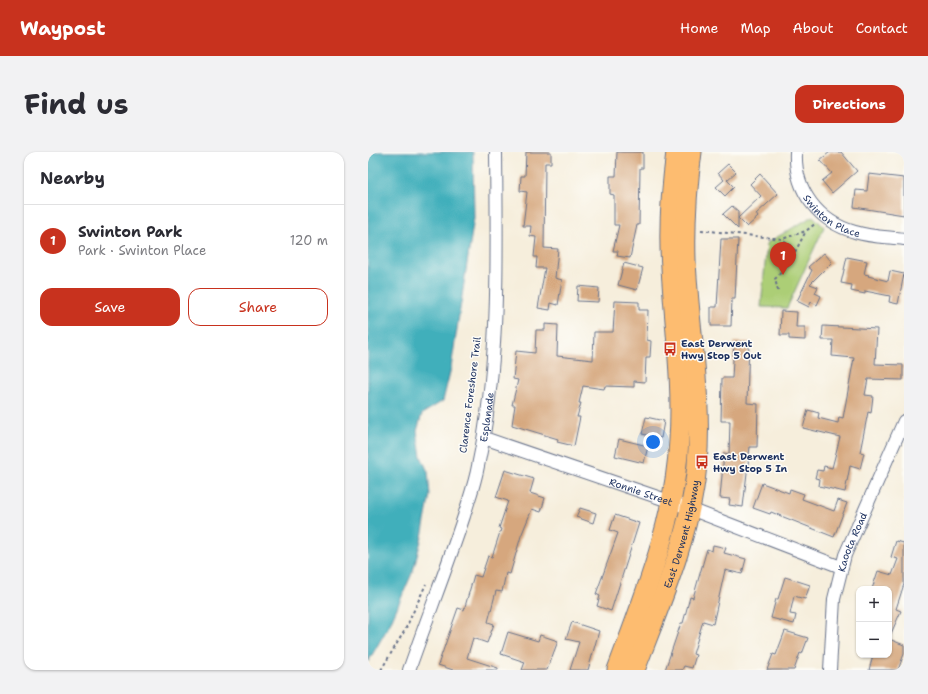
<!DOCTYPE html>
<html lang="en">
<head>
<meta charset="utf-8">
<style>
	:root { --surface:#fff; --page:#f2f2f3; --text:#2b2b33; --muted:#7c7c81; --line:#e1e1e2; --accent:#c8321e }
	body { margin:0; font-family:"Shantell Sans",sans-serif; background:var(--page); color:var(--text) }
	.controls { position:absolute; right:12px; bottom:12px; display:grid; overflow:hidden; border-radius:8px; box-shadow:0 1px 3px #0004 }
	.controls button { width:36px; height:36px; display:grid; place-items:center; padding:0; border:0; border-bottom:1px solid var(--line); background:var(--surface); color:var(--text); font:20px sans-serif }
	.you { position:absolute; left:285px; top:290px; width:14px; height:14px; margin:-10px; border:3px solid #fff; border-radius:50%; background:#1a73e8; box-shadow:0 0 0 6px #1a73e833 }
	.badge { display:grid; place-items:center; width:26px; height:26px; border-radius:50%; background:var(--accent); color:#fff; font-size:13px; font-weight:700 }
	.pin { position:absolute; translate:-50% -33px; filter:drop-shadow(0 1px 2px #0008) }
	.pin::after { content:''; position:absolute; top:21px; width:14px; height:12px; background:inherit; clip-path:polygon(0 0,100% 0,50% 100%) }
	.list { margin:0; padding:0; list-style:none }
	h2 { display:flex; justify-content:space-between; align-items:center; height:52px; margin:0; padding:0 16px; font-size:17px }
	h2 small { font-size:13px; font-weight:400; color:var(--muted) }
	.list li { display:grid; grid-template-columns:26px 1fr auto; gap:12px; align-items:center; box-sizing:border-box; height:72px; padding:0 16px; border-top:1px solid var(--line) }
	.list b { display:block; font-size:15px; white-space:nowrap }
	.list p { margin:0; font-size:13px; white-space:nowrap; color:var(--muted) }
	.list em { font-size:13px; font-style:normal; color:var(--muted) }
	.actions { display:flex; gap:8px; padding:12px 16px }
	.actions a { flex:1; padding:9px 0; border:1px solid var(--accent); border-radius:12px; text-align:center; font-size:14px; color:var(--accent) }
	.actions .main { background:var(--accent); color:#fff }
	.map { position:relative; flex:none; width:536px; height:518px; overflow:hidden; border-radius:12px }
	header { display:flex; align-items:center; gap:24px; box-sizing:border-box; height:56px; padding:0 20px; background:var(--accent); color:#fff }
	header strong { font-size:19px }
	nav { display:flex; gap:22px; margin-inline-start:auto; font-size:14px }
	.intro { display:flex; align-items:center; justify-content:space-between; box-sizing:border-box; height:96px; padding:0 24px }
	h1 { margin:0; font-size:28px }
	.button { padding:10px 18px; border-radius:12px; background:var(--accent); color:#fff; font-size:14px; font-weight:700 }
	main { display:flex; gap:24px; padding:0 24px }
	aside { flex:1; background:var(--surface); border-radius:12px; box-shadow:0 1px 3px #0004 }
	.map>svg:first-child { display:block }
</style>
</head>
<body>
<header>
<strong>Waypost</strong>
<nav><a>Home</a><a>Map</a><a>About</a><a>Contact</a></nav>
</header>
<div class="intro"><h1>Find us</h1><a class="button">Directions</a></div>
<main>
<aside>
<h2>Nearby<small></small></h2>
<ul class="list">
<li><span class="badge">1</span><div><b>Swinton Park</b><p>Park · Swinton Place</p></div><em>120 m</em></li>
</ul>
<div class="actions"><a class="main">Save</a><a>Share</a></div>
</aside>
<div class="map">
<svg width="536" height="518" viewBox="0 0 536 518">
	<rect width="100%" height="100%" fill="#fdfcf7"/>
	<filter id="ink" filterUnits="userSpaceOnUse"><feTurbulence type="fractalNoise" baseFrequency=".025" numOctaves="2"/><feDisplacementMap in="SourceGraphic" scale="8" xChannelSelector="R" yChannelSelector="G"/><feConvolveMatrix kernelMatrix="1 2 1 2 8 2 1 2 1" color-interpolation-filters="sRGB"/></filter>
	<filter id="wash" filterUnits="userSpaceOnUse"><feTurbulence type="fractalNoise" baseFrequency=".012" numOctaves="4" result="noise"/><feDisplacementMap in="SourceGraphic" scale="16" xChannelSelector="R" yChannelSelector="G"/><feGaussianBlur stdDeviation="0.9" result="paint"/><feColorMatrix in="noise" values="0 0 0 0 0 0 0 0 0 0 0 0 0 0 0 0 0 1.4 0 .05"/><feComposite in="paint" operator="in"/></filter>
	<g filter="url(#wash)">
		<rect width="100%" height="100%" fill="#f6eedc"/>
		<path fill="#acce76" stroke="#647e6a" d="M445 64 456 75 419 156 393 155 399 91Z"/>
		<path fill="#40afbb" stroke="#2e6f8c" d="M0 0H105L106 66 83 216 75 249 54 262 49 279 53 304 60 320 62 343 54 385 45 419 22 472 0 510Z"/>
		<g id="blocks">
			<path fill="#d6a77e" d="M158 0H183V11H177L176 96 190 97 187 126 194 128 190 153 183 151 182 158 170 156 177 116H168L169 105H166L168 85 162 84 163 74H155L159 40 152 39 153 24H157Z
				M249 0H275V16H272L271 73H269L262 106 249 104 250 99H245L251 73H246V43L242 42V24H248Z
				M462 0H473L489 19 464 41 454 29 464 21 452 8Z
				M360 12 368 20 359 28 366 35 357 44 348 35 356 28 350 21Z
				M392 22 410 42 388 62 390 65 379 75 370 66 393 44 382 32Z
				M501 22 536 26V63L486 55 488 38 499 39Z
				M364 54 370 59V77L355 62Z
				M353 87H370L367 147H364L363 174H343V155H349Z
				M456 101 464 110 442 132 450 135 447 141 453 144 449 153 443 150 441 155 429 149 444 118 440 115Z
				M479 105 499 109 496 122 501 123 500 124 520 129 522 119 536 122 530 152 521 150 522 144 497 139V142L483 139 484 133 473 131Z
				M256 111 275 116 269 138 250 133Z
				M210 134 231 136 230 150 209 149Z
				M247 149 271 150V158H280L279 188 283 189 282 205H278L277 230 266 229V235L237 234 236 237 215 234 211 251H213L209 265H212L206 294 189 290 190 287 144 273 147 253H144L150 228 145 227 148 199 167 201 168 178H177V172L190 173 189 204 225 208 226 180H245Z
				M413 159 429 160 428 175H437V188L421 187V183H412Z
				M455 174 509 177 507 212 535 213V228L500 227 497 243 505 244 503 261 500 260 492 300 496 301 492 317 482 314 477 340 451 334 452 327 447 326 449 318 455 319 456 314 464 316 472 285 435 276 440 258 451 261 450 266 470 271 471 265 475 266 486 206 464 204 465 188H454Z
				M366 190H381L379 251 390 252 389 295H382L375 355 361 353 362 347 352 346 356 301 361 302 362 269H353L354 226H364Z
				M278 265 296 269 293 286 274 282Z
				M251 287 280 294 276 311 247 304Z
				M137 318 166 327 162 341 177 346 173 360 164 357 153 384 142 422 138 421 134 440 128 439 120 470 126 472 119 491 105 486 99 506 130 516V518H85L70 513 90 456 96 458 106 423 113 425 120 404 124 405 133 377 131 376 140 349 128 345Z
				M394 331 421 341 422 337 436 342 434 347 466 359 470 348 479 351 466 385 403 360 402 362 385 356Z
				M212 356 228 361 225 371 208 365Z
				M247 363 271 371 243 459 229 454 232 444 228 442 250 381 242 378Z
				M528 389 536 391V432L528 457 533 459 521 486V437H504L510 419 524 423 530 407 523 405Z
				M345 393 358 396 356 401 378 407 374 422 357 418 345 472 335 469 325 502 328 503 324 516 316 514 314 518H297L313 471H315L322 445 325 446 339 397 344 399Z
				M417 425 442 433 437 447 426 444 422 462 428 463 426 472 403 466 408 447H410Z
				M204 470 231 479 220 518H202L211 490 198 487Z
				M417 479 440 486 434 502 432 501 426 518H399L405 502 408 503Z
				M140 480 170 489 172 483 190 489 179 518H154L157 510 133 502Z
				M521 487 536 493V502L530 518H501L505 503H521Z"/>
		</g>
	</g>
	<g filter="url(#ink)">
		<use href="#blocks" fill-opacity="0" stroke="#68728a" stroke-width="1"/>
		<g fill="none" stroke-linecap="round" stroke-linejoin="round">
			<g stroke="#68728a" stroke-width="14">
				<g id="minor">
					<path id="s1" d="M428 0C426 39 451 70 487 80 502 85 520 85 536 87"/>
					<path id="s2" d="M116 286 304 350 473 415"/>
					<path id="s3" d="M41 518C59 466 79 416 96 364 101 347 107 331 110 314 132 211 129 105 128 0"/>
					<path id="s4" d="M462 518 466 447 477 403 536 269"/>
				</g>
			</g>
			<g stroke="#68728a" stroke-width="21">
				<g id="primary">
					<path d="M249 518C277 442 307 369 311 288 315 230 306 172 303 115 300 77 303 38 308 0"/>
					<path id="s5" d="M267 518C292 452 322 385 329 313 335 245 321 177 318 108 317 72 319 36 324 0"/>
				</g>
			</g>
			<path stroke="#68728a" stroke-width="2" stroke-dasharray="3 3" stroke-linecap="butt" d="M333 78 414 87 438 79 448 71
				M427 100 438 79
				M410 139 407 127 426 106 427 100 424 94 414 87
				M13 518 37 478 58 432"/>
			<use href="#minor" stroke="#fff" stroke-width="12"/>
			<use href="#primary" stroke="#fdbc6f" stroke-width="19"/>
		</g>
	</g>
	<defs>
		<g id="bus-bare" transform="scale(1.08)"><path d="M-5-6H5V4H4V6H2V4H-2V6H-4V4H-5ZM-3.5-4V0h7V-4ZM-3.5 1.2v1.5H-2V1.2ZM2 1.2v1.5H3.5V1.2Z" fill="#c8321e" stroke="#fdfcf7" stroke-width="2.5" paint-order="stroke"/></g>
	</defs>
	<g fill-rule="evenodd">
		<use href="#bus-bare" x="302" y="197"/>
		<use href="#bus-bare" x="334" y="310"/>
	</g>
	<g text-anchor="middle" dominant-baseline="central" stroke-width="3" stroke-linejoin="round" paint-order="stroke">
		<g font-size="10" fill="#1b2f5e" stroke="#fdfcf7">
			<text stroke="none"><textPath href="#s1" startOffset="79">Swinton Place</textPath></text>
			<text transform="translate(102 243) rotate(-83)">Clarence Foreshore Trail</text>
			<text stroke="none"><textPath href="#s3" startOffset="265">Esplanade</textPath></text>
			<text stroke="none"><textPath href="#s2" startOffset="166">Ronnie Street</textPath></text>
			<text stroke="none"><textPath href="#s5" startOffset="144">East Derwent Highway</textPath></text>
			<text stroke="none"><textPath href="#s4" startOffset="131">Kaoota Road</textPath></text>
		</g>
		<g font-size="10" font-weight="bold" fill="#1b2f5e" stroke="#fdfcf7" text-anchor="start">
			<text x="313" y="191">East Derwent<tspan x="313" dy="12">Hwy Stop 5 Out</tspan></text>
			<text x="345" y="304">East Derwent<tspan x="345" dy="12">Hwy Stop 5 In</tspan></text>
		</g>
	</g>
</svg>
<div class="controls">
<button>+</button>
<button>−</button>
</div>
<div class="you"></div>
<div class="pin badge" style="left:415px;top:123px">1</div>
</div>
</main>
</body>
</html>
